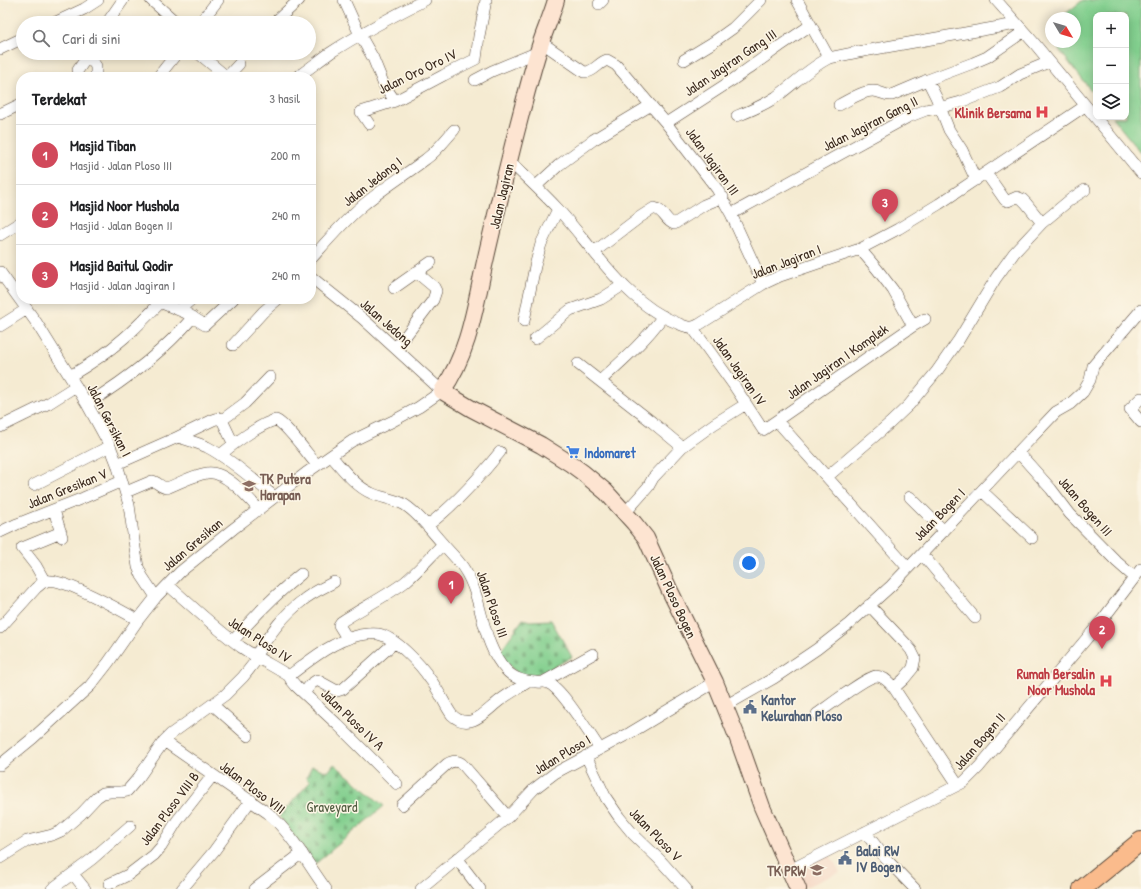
<!DOCTYPE html>
<html lang="id">
<head>
<meta charset="utf-8">
<style>
	:root { --surface:#fff; --page:#f6f6f6; --text:#202124; --muted:#757577; --line:#e0e0e0; --accent:#d1495b }
	body { margin:0; font-family:"Patrick Hand",sans-serif; background:var(--page); color:var(--text) }
	.controls { position:absolute; right:12px; top:12px; display:grid; overflow:hidden; border-radius:8px; box-shadow:0 2px 10px #0003 }
	.controls button { width:36px; height:36px; display:grid; place-items:center; padding:0; border:0; border-bottom:1px solid var(--line); background:var(--surface); color:var(--text); font:20px sans-serif }
	.compass { position:absolute; left:1045px; top:12px; width:36px; height:36px; border-radius:50%; background:var(--surface); box-shadow:0 2px 10px #0003; rotate:128deg }
	.you { position:absolute; left:749px; top:563px; width:14px; height:14px; margin:-10px; border:3px solid #fff; border-radius:50%; background:#1a73e8; box-shadow:0 0 0 6px #1a73e833 }
	.badge { display:grid; place-items:center; width:26px; height:26px; border-radius:50%; background:var(--accent); color:#fff; font-size:13px; font-weight:700 }
	.pin { position:absolute; translate:-50% -33px; filter:drop-shadow(0 1px 2px #0008) }
	.pin::after { content:''; position:absolute; top:21px; width:14px; height:12px; background:inherit; clip-path:polygon(0 0,100% 0,50% 100%) }
	.list { margin:0; padding:0; list-style:none }
	h2 { display:flex; justify-content:space-between; align-items:center; height:52px; margin:0; padding:0 16px; font-size:17px }
	h2 small { font-size:13px; font-weight:400; color:var(--muted) }
	.list li { display:grid; grid-template-columns:26px 1fr auto; gap:12px; align-items:center; box-sizing:border-box; height:60px; padding:0 16px; border-top:1px solid var(--line) }
	.list b { display:block; font-size:15px; white-space:nowrap }
	.list p { margin:0; font-size:13px; white-space:nowrap; color:var(--muted) }
	.list em { font-size:13px; font-style:normal; color:var(--muted) }
	.icon { flex:none; width:22px; height:22px; fill:none; stroke:currentColor; stroke-width:2; stroke-linecap:round; stroke-linejoin:round }
	.map { position:relative; flex:none; width:1141px; height:889px; overflow:hidden }
	.search { position:absolute; background:var(--surface); box-shadow:0 2px 10px #0003; left:16px; top:16px; width:300px; height:44px; display:flex; align-items:center; gap:10px; box-sizing:border-box; padding:0 14px; border-radius:22px; color:var(--muted); font-size:15px }
	.panel { position:absolute; background:var(--surface); box-shadow:0 2px 10px #0003; left:16px; top:72px; width:300px; height:232px; border-radius:16px }
	.map>svg:first-child { display:block }
</style>
</head>
<body>
<div class="map">
<svg width="1141" height="889" viewBox="0 0 1141 889">
	<defs>
		<pattern id="cemetery-stones" width="16" height="16" patternUnits="userSpaceOnUse"><rect width="16" height="16" fill="#82cf8e"/><path d="M2 7V4a2 2 0 0 1 4 0v3zM10 15v-3a2 2 0 0 1 4 0v3z" fill="#6ca873"/></pattern>
	</defs>
	<rect width="100%" height="100%" fill="#fcf5e5"/>
	<filter id="ink" filterUnits="userSpaceOnUse"><feTurbulence type="fractalNoise" baseFrequency=".025" numOctaves="2"/><feDisplacementMap in="SourceGraphic" scale="8" xChannelSelector="R" yChannelSelector="G"/><feConvolveMatrix kernelMatrix="1 2 1 2 8 2 1 2 1" color-interpolation-filters="sRGB"/></filter>
	<filter id="wash" filterUnits="userSpaceOnUse"><feTurbulence type="fractalNoise" baseFrequency=".012" numOctaves="4" result="noise"/><feDisplacementMap in="SourceGraphic" scale="16" xChannelSelector="R" yChannelSelector="G"/><feGaussianBlur stdDeviation="0.9" result="paint"/><feColorMatrix in="noise" values="0 0 0 0 0 0 0 0 0 0 0 0 0 0 0 0 0 1.4 0 .05"/><feComposite in="paint" operator="in"/></filter>
	<g filter="url(#wash)">
		<rect width="100%" height="100%" fill="#f5ebd2"/>
		<path fill="#f4d3c0" d="M828 852 840 872 803 888 794 869Z"/>
		<path fill="#82cf8e" stroke="#5e7c56" d="M1083 0H1141V153L1112 117H1126V15H1096V97L1053 42H1075V18H1060Z"/>
		<path fill="url(#cemetery-stones)" stroke="#5e7c56" d="M523 619 530 621 551 620 572 657C560 663 532 682 519 674 511 669 505 661 498 654Z
			M334 764 384 806 315 864 279 816 310 782 306 778 312 766 328 772Z"/>
	</g>
	<g filter="url(#ink)">
		<g fill="none" stroke-linecap="round" stroke-linejoin="round">
			<g stroke="#574739" stroke-width="12">
				<path id="street" d="M151 0 177 23
					M344 0 360 35 373 58 384 85 395 101
					M797 0 829 58 858 52 1016 24
					M996 0 1035 44 1141 173
					M599 4 603 0
					M54 23 84 9 98 0
					M107 23 123 0
					M200 23 218 0
					M274 23 299 0
					M541 42 584 72C593 73 598 63 607 60L616 65 623 73 666 123 717 189 731 214 763 284
					M0 49 23 38
					M198 53 227 77 239 64
					M88 56 96 66V77
					M684 60 712 43 733 28 761 0
					M78 70 90 53
					M300 75C310 68 320 60 330 53 361 33 393 16 425 0
					M158 77 177 53
					M475 80 492 71 538 52
					M927 80 929 83 936 97 949 130 962 150 976 180
					M839 105C849 100 862 91 873 91 880 91 885 96 892 95L925 81 973 63 987 57 1023 32
					M0 114 21 104
					M737 116C750 111 764 105 776 97 794 84 809 68 829 58
					M666 123 731 81 780 46 811 25
					M369 124 361 112 395 101 444 75 476 59 479 36 486 0
					M509 161C525 176 542 192 557 208 592 246 627 304 677 323 682 325 687 328 692 327 695 327 698 325 700 324L763 284 780 276 860 249 898 229 939 204 1085 106
					M986 173 1005 200 1008 201 1017 197 1022 199 1026 203 1042 223
					M536 186 559 165 593 140 651 105
					M731 214 908 117 926 110 946 106 961 102 992 90 1000 87 1020 74 1049 62
					M0 235 21 222
					M860 249 877 269 893 290 913 326
					M594 252 640 217 654 208C664 210 665 221 674 224L704 205 723 197
					M311 259C327 241 343 222 362 206 382 189 405 175 426 159 437 151 445 140 454 130
					M0 272 36 322 87 404 110 446 117 464 129 505 135 548 138 567 142 576 156 597
					M394 288 431 262
					M152 299 186 313 205 325 233 299
					M179 310 192 299
					M524 321 535 266 541 244 558 209
					M0 326 27 309
					M692 327 733 384 763 430 913 326 925 319
					M535 339 570 310 601 299 623 285
					M233 345 263 312 278 299
					M395 348 404 338 433 300 436 291 434 287 416 272
					M578 364 652 422 682 447
					M70 376C89 365 107 353 124 338 137 327 148 315 160 303
					M600 381C622 361 646 340 663 316
					M1141 398 1130 409 1141 422
					M87 404C126 380 163 352 193 317
					M222 420 245 403 270 377
					M777 421 908 568
					M0 427 49 403 76 386
					M178 437 213 420 219 418 223 422 233 443
					M1018 452 1051 489 1070 514 1117 562 1134 577
					M220 455C232 445 261 423 276 420 286 424 309 456 317 465
					M331 456C343 469 355 486 371 493 381 498 396 499 405 505 420 515 431 531 443 544 448 550 454 556 459 562 485 593 478 640 506 670 513 678 525 682 536 682 540 683 544 681 548 683 562 688 590 735 600 749
					M117 464 178 437C188 440 198 443 207 447 232 460 253 480 275 497
					M827 477 890 423 909 405 937 371 958 341 996 278 1014 253 1042 223 1071 199 1085 190
					M34 485 110 446
					M982 491 1032 538
					M126 492 152 481C158 482 161 488 167 488 180 483 193 475 207 473 225 470 248 497 259 510
					M910 497 944 531
					M54 510 62 537
					M625 513 648 487 653 478 682 447 714 424 746 404
					M427 526C455 505 478 479 500 452
					M0 532 17 524 83 498 122 481
					M922 554 975 618
					M45 582 36 566 22 548 61 532
					M168 585C192 606 215 628 241 647 257 658 273 666 289 676 311 659 333 641 360 635 366 634 372 633 378 634 395 637 421 665 430 679 439 690 444 704 452 715 470 732 486 711 499 701 508 694 519 688 528 682
					M869 605 906 644 911 650 915 658 913 668 904 679 894 688 958 785
					M0 628 36 588C39 586 42 582 46 581 62 577 122 611 138 620
					M347 638 339 625 341 622C362 608 385 597 405 582 418 571 430 557 443 544
					M233 641C254 616 276 594 301 574
					M255 656C269 636 282 616 302 601 311 593 323 588 334 582
					M289 676 291 680 296 686 338 725 397 784
					M543 682 593 654
					M304 693 311 684 317 680 337 691 343 689 394 643
					M213 705 248 736
					M725 706 774 678 817 649 849 624 891 586 936 539 1018 452 1056 412 1070 404 1083 392 1090 380 1093 366 1141 310
					M817 714C827 707 866 677 876 676 883 676 890 683 894 688
					M164 741 268 813C292 834 307 863 326 889
					M586 756 606 798 619 817 633 834 659 859 686 889
					M0 765 33 738 90 686 108 663 138 620 156 597 180 572 233 529 306 473 352 441 393 421 419 407 442 391 362 318 311 277
					M402 805 447 764C453 760 459 760 464 766L508 817
					M865 832 886 859 915 889
					M0 858 27 841 52 835 61 831 81 814 97 797 103 793 110 792H121L127 791 139 777 164 741 171 734 225 695 243 677 258 658
					M457 858 460 863 480 889
					M790 870 964 782 979 767 1103 619 1141 569
					M73 874 85 889
					M109 884 128 875 154 855 161 847 177 821 213 775
					M52 889 92 859 130 826
					M182 889 214 851 251 800
					M255 889 302 853
					M421 889 508 817 534 789 555 773 630 733 715 682"/>
			</g>
			<g stroke="#574739" stroke-width="18">
				<path id="secondary" d="M556 0C551 18 543 34 538 52 530 78 523 106 516 133 505 177 494 221 484 266 475 308 468 355 442 391L472 409 541 445 571 464 582 472 606 492 634 523 646 538 669 589 715 682 738 739 762 807 798 889"/>
			</g>
			<g stroke="#574739" stroke-width="20">
				<path id="primary" d="M1082 889 1141 841"/>
			</g>
			<use href="#street" stroke="#fff" stroke-width="11"/>
			<use href="#secondary" stroke="#fde4d1" stroke-width="16"/>
			<use href="#primary" stroke="#fabb8c" stroke-width="18"/>
		</g>
	</g>
	<defs>
		<g id="hospital-bare" transform="scale(1.08)"><path d="M-5-5h3v3.5h4V-5h3V5h-3V1.5h-4V5h-3Z" fill="#e0444e" stroke="#fcf5e5" stroke-width="2.5" paint-order="stroke"/></g>
		<g id="supermarket-bare" transform="scale(1.08)"><path d="M-6-5.5h2.5l.6 2H6L4.5 2H-2.5L-4.4-4H-6ZM-1.5 3.2a1.3 1.3 0 1 0 .1 0ZM3 3.2a1.3 1.3 0 1 0 .1 0Z" fill="#3f7fe0" stroke="#fcf5e5" stroke-width="2.5" paint-order="stroke"/></g>
		<g id="school-bare" transform="scale(1.08)"><path d="M0-5L7-2L0 1L-7-2ZM-4 1L0 2.5L4 1V4Q0 6-4 4Z" fill="#8d6e63" stroke="#fcf5e5" stroke-width="2.5" paint-order="stroke"/></g>
		<g id="civic-bare" transform="scale(1.08)"><path d="M-.6-6.5H3V-4.5H.6V-3L4-1V1h2V6H-6V1h2V-1L-.6-3ZM-1.2 2.5V6h2.4V2.5Z" fill="#5c6f8a" stroke="#fcf5e5" stroke-width="2.5" paint-order="stroke"/></g>
	</defs>
	<g fill-rule="evenodd">
		<use href="#hospital-bare" x="1042" y="112"/>
		<use href="#supermarket-bare" x="573" y="452"/>
		<use href="#school-bare" x="249" y="486"/>
		<use href="#hospital-bare" x="1106" y="681"/>
		<use href="#civic-bare" x="750" y="707"/>
		<use href="#civic-bare" x="845" y="858"/>
		<use href="#school-bare" x="817" y="870"/>
	</g>
	<g text-anchor="middle" dominant-baseline="central" stroke-width="3" stroke-linejoin="round" paint-order="stroke">
		<g font-size="14" fill="#3b2a1e" stroke="#fcf5e5">
			<text transform="translate(730 62) rotate(-34)">Jalan Jagiran Gang III</text>
			<text transform="translate(417 71) rotate(-26)">Jalan Oro Oro IV</text>
			<text transform="translate(870 123) rotate(-27)">Jalan Jagiran Gang II</text>
			<text transform="translate(713 161) rotate(54)">Jalan Jagiran III</text>
			<text transform="translate(372 181) rotate(-38)">Jalan Jedong I</text>
			<text transform="translate(501 196) rotate(-77)">Jalan Jagiran</text>
			<text transform="translate(786 261) rotate(-21)">Jalan Jagiran I</text>
			<text transform="translate(387 322) rotate(41)">Jalan Jedong</text>
			<text transform="translate(837 361) rotate(-35)">Jalan Jagiran I Komplek</text>
			<text transform="translate(740 370) rotate(55)">Jalan Jagiran IV</text>
			<text transform="translate(110 420) rotate(63)">Jalan Gersikan I</text>
			<text transform="translate(67 488) rotate(-22)">Jalan Gresikan V</text>
			<text transform="translate(1086 506) rotate(49)">Jalan Bogen III</text>
			<text transform="translate(939 514) rotate(-46)">Jalan Bogen I</text>
			<text transform="translate(192 544) rotate(-40)">Jalan Gresikan</text>
			<text transform="translate(674 596) rotate(65)">Jalan Ploso Bogen</text>
			<text transform="translate(493 604) rotate(71)">Jalan Ploso III</text>
			<text transform="translate(260 639) rotate(33)">Jalan Ploso IV</text>
			<text transform="translate(353 719) rotate(44)">Jalan Ploso IV A</text>
			<text transform="translate(979 741) rotate(-49)">Jalan Bogen II</text>
			<text transform="translate(562 754) rotate(-31)">Jalan Ploso I</text>
			<text transform="translate(253 787) rotate(37)">Jalan Ploso VIII</text>
			<text transform="translate(169 808) rotate(-53)">Jalan Ploso VIII B</text>
			<text transform="translate(656 834) rotate(46)">Jalan Ploso V</text>
		</g>
		<g font-size="14" font-weight="bold" fill="#be3a42" stroke="#fcf5e5" text-anchor="end">
			<text x="1031" y="112">Klinik Bersama</text>
			<text x="1095" y="673">Rumah Bersalin<tspan x="1095" dy="16">Noor Mushola</tspan></text>
		</g>
		<g font-size="14" font-weight="bold" fill="#366cbe" stroke="#fcf5e5" text-anchor="start">
			<text x="584" y="452">Indomaret</text>
		</g>
		<g font-size="14" font-weight="bold" fill="#785e54" stroke="#fcf5e5" text-anchor="start">
			<text x="260" y="478">TK Putera<tspan x="260" dy="16">Harapan</tspan></text>
			<text x="806" y="870" text-anchor="end">TK PRW</text>
		</g>
		<g font-size="14" font-weight="bold" fill="#4e5e75" stroke="#fcf5e5" text-anchor="start">
			<text x="761" y="699">Kantor<tspan x="761" dy="16">Kelurahan Ploso</tspan></text>
			<text x="856" y="850">Balai RW<tspan x="856" dy="16">IV Bogen</tspan></text>
		</g>
		<g font-size="14" fill="#505c40" stroke="#fcf5e5">
			<text x="332" y="806">Graveyard</text>
		</g>
	</g>
</svg>
<div class="controls">
<button>+</button>
<button>−</button>
<button><svg class="icon" aria-label="layers" viewBox="0 0 24 24"><path d="M12 4l9 5-9 5-9-5zM3 14l9 5 9-5"/></svg></button>
</div>
<svg class="compass" viewBox="-18 -18 36 36"><path d="M0-13l5 13h-10z" fill="#e53935"/><path d="M0 13l5-13h-10z" fill="#757577"/></svg>
<div class="you"></div>
<div class="pin badge" style="left:451px;top:604px">1</div>
<div class="pin badge" style="left:1102px;top:649px">2</div>
<div class="pin badge" style="left:885px;top:222px">3</div>
<div class="search"><svg class="icon" aria-label="search" viewBox="0 0 24 24"><circle cx="10" cy="10" r="6"/><path d="M15 15l6 6"/></svg>Cari di sini</div>
<section class="panel">
<h2>Terdekat<small>3 hasil</small></h2>
<ul class="list">
<li><span class="badge">1</span><div><b>Masjid Tiban</b><p>Masjid · Jalan Ploso III</p></div><em>200 m</em></li>
<li><span class="badge">2</span><div><b>Masjid Noor Mushola</b><p>Masjid · Jalan Bogen II</p></div><em>240 m</em></li>
<li><span class="badge">3</span><div><b>Masjid Baitul Qodir</b><p>Masjid · Jalan Jagiran I</p></div><em>240 m</em></li>
</ul>
</section>
</div>
</body>
</html>
